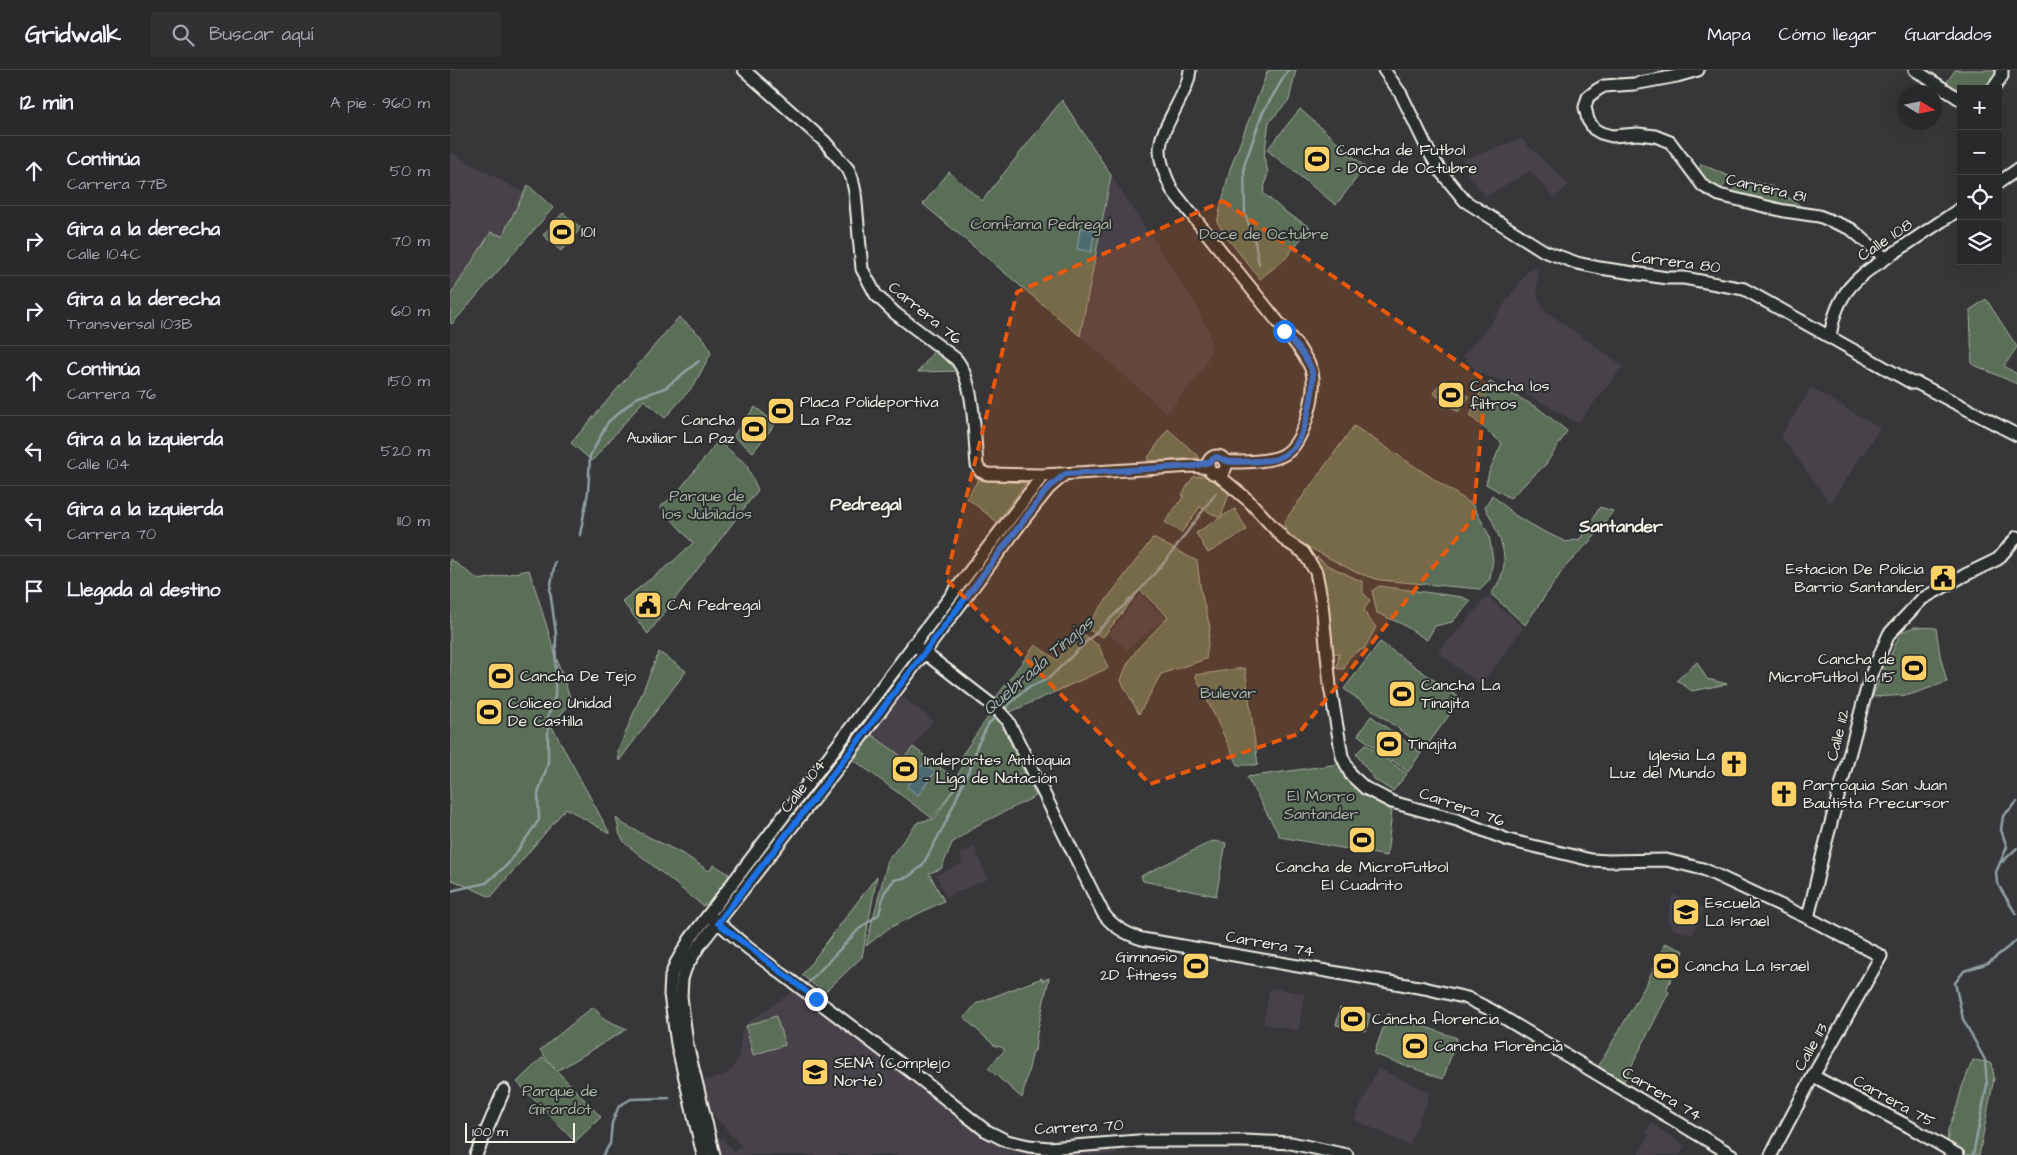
<!DOCTYPE html>
<html lang="es">
<head>
<meta charset="utf-8">
<style>
	:root { --surface:#29292c; --page:#313134; --text:#f1f3f6; --muted:#a5a6a9; --line:#454548 }
	body { margin:0; font-family:"Architects Daughter",sans-serif; background:var(--page); color:var(--text) }
	.controls { position:absolute; right:15px; top:15px; display:grid; overflow:hidden; border-radius:0px; box-shadow:0 5px 20px #0002 }
	.controls button { width:45px; height:45px; display:grid; place-items:center; padding:0; border:0; border-bottom:1px solid var(--line); background:var(--surface); color:var(--text); font:25px sans-serif }
	.compass { position:absolute; left:1447px; top:15px; width:45px; height:45px; border-radius:50%; background:var(--surface); box-shadow:0 5px 20px #0002; rotate:100deg }
	.scale { position:absolute; left:15px; bottom:12px; width:110px; box-sizing:border-box; padding-left:5px; border:2px solid #f4f1e8; border-top:0; font-size:14px; line-height:18px; white-space:nowrap; color:#f4f1e8; -webkit-text-stroke:4px #2a2d2e; paint-order:stroke }
	.stop { position:absolute; width:15px; height:15px; margin:-11px; border:4px solid #1a73e8; border-radius:50%; background:#fff }
	.stop.end { background:#1a73e8; border-color:#fff; box-shadow:0 1px 5px #0008 }
	.list { margin:0; padding:0; list-style:none }
	h2 { display:flex; justify-content:space-between; align-items:center; height:65px; margin:0; padding:0 20px; font-size:21px }
	h2 small { font-size:16px; font-weight:400; color:var(--muted) }
	.list li { display:grid; grid-template-columns:32px 1fr auto; gap:15px; align-items:center; box-sizing:border-box; height:70px; padding:0 20px; border-top:1px solid var(--line) }
	.list b { display:block; font-size:19px; white-space:nowrap }
	.list p { margin:0; font-size:16px; white-space:nowrap; color:var(--muted) }
	.list em { font-size:16px; font-style:normal; color:var(--muted) }
	.icon { flex:none; width:28px; height:28px; fill:none; stroke:currentColor; stroke-width:2; stroke-linecap:round; stroke-linejoin:round }
	.map { position:relative; flex:none; width:1567px; height:1085px; overflow:hidden }
	header { display:flex; align-items:center; gap:30px; box-sizing:border-box; height:70px; padding:0 25px; background:var(--surface); border-bottom:1px solid var(--line) }
	header strong { font-size:24px }
	nav { display:flex; gap:28px; margin-inline-start:auto; font-size:18px }
	.search { width:350px; height:45px; background:var(--page); display:flex; align-items:center; gap:12px; box-sizing:border-box; padding:0 18px; border-radius:0px; color:var(--muted); font-size:19px }
	main { display:flex }
	aside { flex:1; background:var(--surface) }
	.map>svg:first-child { display:block }
</style>
</head>
<body>
<header>
<strong>Gridwalk</strong>
<div class="search"><svg class="icon" aria-label="search" viewBox="0 0 24 24"><circle cx="10" cy="10" r="6"/><path d="M15 15l6 6"/></svg>Buscar aquí</div>
<nav><a>Mapa</a><a>Cómo llegar</a><a>Guardados</a></nav>
</header>
<main>
<aside>
<h2>12 min<small>A pie · 960 m</small></h2>
<ul class="list">
<li><svg class="icon" aria-label="ahead" viewBox="0 0 24 24"><path d="M12 20V5M6 11l6-6 6 6"/></svg><div><b>Continúa</b><p>Carrera 77B</p></div><em>50 m</em></li>
<li><svg class="icon" aria-label="right" viewBox="0 0 24 24"><path d="M7 20v-9h11M14 6l5 5-5 5"/></svg><div><b>Gira a la derecha</b><p>Calle 104C</p></div><em>70 m</em></li>
<li><svg class="icon" aria-label="right" viewBox="0 0 24 24"><path d="M7 20v-9h11M14 6l5 5-5 5"/></svg><div><b>Gira a la derecha</b><p>Transversal 103B</p></div><em>60 m</em></li>
<li><svg class="icon" aria-label="ahead" viewBox="0 0 24 24"><path d="M12 20V5M6 11l6-6 6 6"/></svg><div><b>Continúa</b><p>Carrera 76</p></div><em>150 m</em></li>
<li><svg class="icon" aria-label="left" viewBox="0 0 24 24"><path d="M17 20v-9H6M10 6l-5 5 5 5"/></svg><div><b>Gira a la izquierda</b><p>Calle 104</p></div><em>520 m</em></li>
<li><svg class="icon" aria-label="left" viewBox="0 0 24 24"><path d="M17 20v-9H6M10 6l-5 5 5 5"/></svg><div><b>Gira a la izquierda</b><p>Carrera 70</p></div><em>110 m</em></li>
<li><svg class="icon" aria-label="arrive" viewBox="0 0 24 24"><path d="M6 21V4h12l-3 4 3 4H6"/></svg><div><b>Llegada al destino</b></div></li>
</ul>
</aside>
<div class="map">
<svg width="1567" height="1085" viewBox="0 0 1567 1085">
	<rect width="100%" height="100%" fill="#37373a"/>
	<filter id="ink" filterUnits="userSpaceOnUse"><feTurbulence type="fractalNoise" baseFrequency=".02" numOctaves="2"/><feDisplacementMap in="SourceGraphic" scale="10" xChannelSelector="R" yChannelSelector="G"/><feConvolveMatrix kernelMatrix="1 2 1 2 8 2 1 2 1" color-interpolation-filters="sRGB"/></filter>
	<g filter="url(#ink)">
		<path fill="#474248" d="M1071 69 1119 115 1104 128 1080 101 1036 126 1019 106 1013 90Z
			M0 82 94 134 0 232Z
			M661 105 747 237 759 262 761 272 760 282 754 299 717 343 630 266Z
			M1088 197 1087 220 1089 230 1094 240 1173 296 1128 353 1053 311 1028 303 1013 286 1040 255 1077 202Z
			M1361 318 1430 358 1380 433 1331 366Z
			M690 524 715 548 677 580 659 564Z
			M1038 526 1073 558 1031 615 988 583Z
			M451 626 483 650 454 689 422 665Z
			M524 777 538 809 496 827 486 805 513 793 510 783Z
			M1223 824 1255 838 1242 865 1223 859 1218 846Z
			M820 918 854 924 849 960 813 954Z
			M344 921 546 1072 575 1080 606 1083 668 1076 667 1085H267L265 1069 267 1068 273 1069 284 1082 291 1075 258 1039 252 1011 273 1006 283 998 289 985 292 961 298 952Z
			M928 998 980 1023 959 1075 904 1050Z
			M1201 1053 1235 1076 1229 1085H1187L1200 1065 1195 1062Z"/>
		<path fill="#5a6e59" stroke="#a7b0a0" d="M818 0H846L839 30 819 52 814 87 818 102 813 123 835 142 860 157 836 188 810 209 778 169 767 152 780 99Z
			M1505 0H1549V1L1536 14 1535 19H1511V23L1497 12Z
			M612 30 661 105 630 266 473 134 499 102 532 131Z
			M850 39 915 97 886 135 817 80Z
			M1251 94 1281 107 1270 120 1255 112 1249 101Z
			M1292 109 1321 116 1354 138 1349 139 1282 123Z
			M78 115 103 138 2 254 0 253V226L41 162 52 166Z
			M113 143 131 158 111 181 93 165Z
			M1536 229 1567 277 1554 296 1567 304V314L1522 294 1520 240Z
			M229 247 255 270 261 283 244 315 215 348 194 330 142 391 121 373Z
			M488 276 512 301 468 302Z
			M994 309 1019 327 1008 342 983 323Z
			M1040 312 1088 338 1117 361 1096 394 1060 428 1036 414 1039 402 1052 373 1020 346 1030 323Z
			M305 337 326 353 303 382 283 366Z
			M904 356 1023 435 1039 465 1043 490 1040 509 1030 519 930 510 907 503 836 465 834 452Z
			M718 359 750 388 699 391 697 389Z
			M268 371 296 394 308 420 198 564 172 531 220 494 243 473 210 437 227 423Z
			M764 405 781 418 771 447 785 439 797 460 758 483 746 463 770 448 750 437 731 463 715 452 734 426 732 425 743 407Z
			M528 410 576 413 547 452 517 428Z
			M1042 425 1066 446 1093 461 1116 472 1130 469 1150 437 1163 441 1144 467 1115 497 1075 555 1041 524C1060 499 1056 482 1044 455 1042 448 1038 444 1035 437Z
			M703 468 747 491 751 522 760 557 756 589 711 604 689 644 671 611C680 579 698 570 718 547L690 520 653 567 635 558Z
			M867 487 877 495 913 512V523L920 530 914 540 918 548 926 557 914 579C903 582 897 588 894 599H887L889 583 881 584 864 496Z
			M0 489 29 510 79 500C94 544 105 589 122 632L101 655 160 764 116 738 41 827 0 809Z
			M929 516 1012 527 1021 531 1002 552 985 556 977 570 952 554 927 543 922 521Z
			M1464 557 1486 558 1490 585 1497 612 1459 625 1422 627 1451 562Z
			M630 561 649 576 658 598 558 643 545 629 585 575 607 590Z
			M930 572 1011 629 975 678 894 619Z
			M209 582 236 601 169 691 168 681Z
			M1247 592 1257 609 1277 614 1242 621 1227 610Z
			M795 598 808 695H788L745 605Z
			M541 643 555 662 586 726 526 756 502 773 491 799 479 803 494 831 439 858 416 876 438 790 468 752 484 749 509 712 482 748 404 690 422 665 454 688 463 677 508 711 507 706 517 690 512 685Z
			M921 646 971 683 958 702 908 665Z
			M916 674 957 704 943 721 925 710 906 684Z
			M889 694 910 723 942 741 937 786 830 767 797 707Z
			M166 748 175 755 235 785 259 801 264 795 279 804 278 806 281 807 258 836 255 834 253 836 175 773 170 765Z
			M763 771 776 773 766 826 693 811 691 806Z
			M427 806 412 887 374 923 352 905Z
			M1215 873 1234 881 1216 920 1219 922 1174 1011 1148 997 1198 911Z
			M592 908V911L599 908 587 963 585 981H583L572 1028 538 998 555 980 551 977 545 976 514 948 527 933Z
			M143 937 156 950 177 959 107 1001 151 1047 125 1072 67 1012 93 987 105 999 90 980Z
			M890 938 920 944 916 961 886 955Z
			M938 944 1007 968 993 1009 924 984Z
			M326 946 335 975 303 985 296 956Z
			M1523 990 1542 993 1544 1008 1529 1085H1497L1498 1060 1507 1036 1512 1017Z"/>
		<path fill="#4e6b72" stroke="#90a1a1" d="M630 158 645 160 641 182 627 179Z
			M473 694 485 702 468 725 457 717Z"/>
		<g fill="none" stroke-linecap="round" stroke-linejoin="round">
			<path stroke="#90a1a1" stroke-width="2.5" d="M809 194 805 172 795 144 794 96 812 44 838 0
				M130 465 138 422 140 386 158 352 186 328 215 318 249 291
				M553 640 577 618 599 608 690 520 717 489 766 423
				M1552 792 1567 778
				M0 821 36 813 58 794 89 750 88 724 98 693V646L105 626 106 564 100 520 105 492
				M1566 844 1547 813 1546 802 1557 777 1551 760 1553 746 1567 732
				M359 912 409 859 429 844 434 823 444 810 458 807 472 796 496 752 516 706 523 693 527 676 539 653 548 645
				M153 1085 160 1074 162 1053 169 1036 181 1029 219 1028
				M1523 1085 1537 1015 1535 990 1513 949 1505 913 1514 901 1538 893 1567 870"/>
			<g stroke="#f4f1e8" stroke-width="15">
				<path id="secondary" d="M294 0 374 71 398 99 402 108 405 122 412 199 426 225 446 244 506 289C525 312 524 364 527 395L530 401 537 404 593 405 744 396 759 398
					M740 0C739 11 735 19 730 29 710 70 701 76 722 120L849 278C853 285 860 293 862 302 867 323 854 372 835 384 823 392 789 393 774 391
					M934 0 951 24 978 80 991 102 1015 131 1094 181 1127 193 1150 198 1217 208H1234L1294 219 1462 313H1467L1567 365
					M1248 0 1227 6 1184 14 1154 16 1147 20 1138 27 1135 37 1138 50 1144 59 1151 63 1162 66 1188 64 1205 66 1220 72 1253 116 1269 125 1334 141 1369 146 1401 159 1435 188
					M1465 0 1511 30
					M1543 19 1552 6V0
					M1548 113 1567 100
					M1380 268C1386 217 1412 204 1450 179 1470 165 1491 152 1511 138
					M758 395a9 9 0 1 1 18 0a9 9 0 1 1-18 0Z
					M767 404 799 431 836 471 853 482 866 502 872 533 880 616 892 686 901 705 915 718 942 732 1007 750 1058 770 1141 790 1159 791 1216 790 1253 799 1358 848 1431 886 1363 1006 1321 1085
					M463 574 546 638 558 651 653 843C662 856 676 864 692 869L974 918 1017 928 1041 940 1282 1085
					M1358 848 1373 783 1420 607 1439 564 1472 529 1515 505 1548 489 1567 467
					M264 849 298 878 468 1007 535 1060 557 1071 579 1076 599 1078 688 1071H794L841 1073 897 1085
					M1363 1006 1458 1056 1508 1085
					M26 1085 54 1020
					M253 1085 227 974 220 924 221 906 226 893 240 869 593 405
					M264 1085 237 974 231 926 232 909 236 897 249 876 400 682 574 449 598 419 615 404"/>
			</g>
			<use href="#secondary" stroke="#2a2d2e" stroke-width="11"/>
		</g>
	</g>
	<g fill="none" stroke-linecap="round" stroke-linejoin="round" filter="url(#ink)">
		<path stroke="#1a73e8" stroke-width="6" d="M366 929 268 853 400 682 598 418 615 404 744 396 759 392 766 387C770 387 772 390 776 391 781 393 820 391 826 389 834 386 842 380 847 373 856 358 867 315 861 298 855 284 844 273 834 261"/>
	</g>
	<path fill="#e8590c" fill-opacity="0.2" stroke="#e8590c" stroke-width="4" stroke-dasharray="10 6" stroke-linejoin="round" d="M773 131 1036 311 1023 448 848 664 700 714 496 509 567 222Z"/>
	<defs>
		<g id="stadium-square" transform="scale(1.4375)"><rect x="-9" y="-9" width="18" height="18" rx="4" fill="#ffd166" stroke="#2a2d2e"/><path d="M0-5a6.5 5 0 1 0 0 10a6.5 5 0 1 0 0-10ZM-3.5-1.8h7v3.6h-7Z" fill="#111"/></g>
		<g id="civic-square" transform="scale(1.4375)"><rect x="-9" y="-9" width="18" height="18" rx="4" fill="#ffd166" stroke="#2a2d2e"/><path d="M-.6-6.5H3V-4.5H.6V-3L4-1V1h2V6H-6V1h2V-1L-.6-3ZM-1.2 2.5V6h2.4V2.5Z" fill="#111"/></g>
		<g id="church-square" transform="scale(1.4375)"><rect x="-9" y="-9" width="18" height="18" rx="4" fill="#ffd166" stroke="#2a2d2e"/><path d="M-1.2-6h2.4v3.5h3.3v2.4h-3.3V6h-2.4V-.1h-3.3v-2.4h3.3Z" fill="#111"/></g>
		<g id="university-square" transform="scale(1.4375)"><rect x="-9" y="-9" width="18" height="18" rx="4" fill="#ffd166" stroke="#2a2d2e"/><path d="M0-5L7-2L0 1L-7-2ZM-4 1L0 2.5L4 1V4Q0 6-4 4Z" fill="#111"/></g>
	</defs>
	<g fill-rule="evenodd">
		<use href="#stadium-square" x="867" y="89"/>
		<use href="#stadium-square" x="112" y="162"/>
		<use href="#stadium-square" x="1001" y="325"/>
		<use href="#stadium-square" x="331" y="341"/>
		<use href="#stadium-square" x="304" y="359"/>
		<use href="#civic-square" x="1493" y="508"/>
		<use href="#civic-square" x="198" y="535"/>
		<use href="#stadium-square" x="1464" y="598"/>
		<use href="#stadium-square" x="51" y="606"/>
		<use href="#stadium-square" x="952" y="624"/>
		<use href="#stadium-square" x="39" y="642"/>
		<use href="#stadium-square" x="939" y="674"/>
		<use href="#church-square" x="1284" y="694"/>
		<use href="#stadium-square" x="455" y="699"/>
		<use href="#church-square" x="1334" y="724"/>
		<use href="#stadium-square" x="912" y="770"/>
		<use href="#university-square" x="1236" y="842"/>
		<use href="#stadium-square" x="746" y="896"/>
		<use href="#stadium-square" x="1216" y="896"/>
		<use href="#stadium-square" x="903" y="949"/>
		<use href="#stadium-square" x="965" y="976"/>
		<use href="#university-square" x="365" y="1002"/>
	</g>
	<g text-anchor="middle" dominant-baseline="central" stroke-width="4" stroke-linejoin="round" paint-order="stroke">
		<g font-size="16" fill="#f4f1e8" stroke="#2a2d2e" text-anchor="start">
			<text x="886" y="80">Cancha de Futbol<tspan x="886" dy="18">- Doce de Octubre</tspan></text>
			<text x="131" y="162">101</text>
			<text x="1020" y="316">Cancha los<tspan x="1020" dy="18">filtros</tspan></text>
			<text x="350" y="332">Placa Polideportiva<tspan x="350" dy="18">La Paz</tspan></text>
			<text x="285" y="350" text-anchor="end">Cancha<tspan x="285" dy="18">Auxiliar La Paz</tspan></text>
			<text x="1474" y="499" text-anchor="end">Estacion De Policia<tspan x="1474" dy="18">Barrio Santander</tspan></text>
			<text x="217" y="535">CAI Pedregal</text>
			<text x="1445" y="589" text-anchor="end">Cancha de<tspan x="1445" dy="18">MicroFutbol la 15</tspan></text>
			<text x="70" y="606">Cancha De Tejo</text>
			<text x="971" y="615">Cancha La<tspan x="971" dy="18">Tinajita</tspan></text>
			<text x="58" y="633">Coliceo Unidad<tspan x="58" dy="18">De Castilla</tspan></text>
			<text x="958" y="674">Tinajita</text>
			<text x="1265" y="685" text-anchor="end">Iglesia La<tspan x="1265" dy="18">Luz del Mundo</tspan></text>
			<text x="474" y="690">Indeportes Antioquia<tspan x="474" dy="18">- Liga de Natación</tspan></text>
			<text x="1353" y="715">Parroquia San Juan<tspan x="1353" dy="18">Bautista Precursor</tspan></text>
			<text x="912" y="797" text-anchor="middle">Cancha de MicroFutbol<tspan x="912" dy="18">El Cuadrito</tspan></text>
			<text x="1255" y="833">Escuela<tspan x="1255" dy="18">La Israel</tspan></text>
			<text x="727" y="887" text-anchor="end">Gimnasio<tspan x="727" dy="18">2D fitness</tspan></text>
			<text x="1235" y="896">Cancha La Israel</text>
			<text x="922" y="949">Cancha florencia</text>
			<text x="984" y="976">Cancha Florencia</text>
			<text x="384" y="993">SENA (Complejo<tspan x="384" dy="18">Norte)</tspan></text>
		</g>
		<g font-size="16" fill="#f4f1e8" stroke="#2a2d2e">
			<text transform="translate(1316 118) rotate(13)">Carrera 81</text>
			<text transform="translate(1435 170) rotate(-34)">Calle 108</text>
			<text transform="translate(1226 192) rotate(7)">Carrera 80</text>
			<text transform="translate(475 243) rotate(39)">Carrera 76</text>
			<text transform="translate(1388 665) rotate(-76)">Calle 112</text>
			<text transform="translate(353 716) rotate(-52)">Calle 104</text>
			<text transform="translate(1012 737) rotate(19)">Carrera 76</text>
			<text transform="translate(820 874) rotate(10)">Carrera 74</text>
			<text transform="translate(1361 977) rotate(-61)">Calle 113</text>
			<text transform="translate(1212 1024) rotate(31)">Carrera 74</text>
			<text transform="translate(1444 1031) rotate(29)">Carrera 75</text>
			<text transform="translate(629 1057) rotate(-3)">Carrera 70</text>
		</g>
		<g font-size="16" fill="#afb6a8" stroke="#2a2d2e">
			<text x="591" y="154">Comfama Pedregal</text>
			<text x="814" y="164">Doce de Octubre</text>
			<text x="257" y="426">Parque de<tspan x="257" dy="18">los Jubilados</tspan></text>
			<text x="778" y="623">Bulevar</text>
			<text x="871" y="726">El Morro<tspan x="871" dy="18">Santander</tspan></text>
			<text x="110" y="1021">Parque de<tspan x="110" dy="18">Girardot</tspan></text>
		</g>
		<g font-size="18" font-weight="bold" fill="#f4f1e8" stroke="#2a2d2e">
			<text x="416" y="434">Pedregal</text>
			<text x="1171" y="456">Santander</text>
		</g>
		<g font-size="18" font-style="italic" fill="#a9b5b3" stroke="#2a2d2e">
			<text transform="translate(588 596) rotate(-41)">Quebrada Tinajas</text>
		</g>
	</g>
</svg>
<div class="controls">
<button>+</button>
<button>−</button>
<button><svg class="icon" aria-label="locate" viewBox="0 0 24 24"><circle cx="12" cy="12" r="6"/><path d="M12 2v4M12 18v4M2 12h4M18 12h4"/></svg></button>
<button><svg class="icon" aria-label="layers" viewBox="0 0 24 24"><path d="M12 4l9 5-9 5-9-5zM3 14l9 5 9-5"/></svg></button>
</div>
<svg class="compass" viewBox="-18 -18 36 36"><path d="M0-13l5 13h-10z" fill="#e53935"/><path d="M0 13l5-13h-10z" fill="#a5a6a9"/></svg>
<div class="scale">100 m</div>
<div class="stop" style="left:834px;top:261px"></div>
<div class="stop end" style="left:366px;top:929px"></div>
</div>
</main>
</body>
</html>
